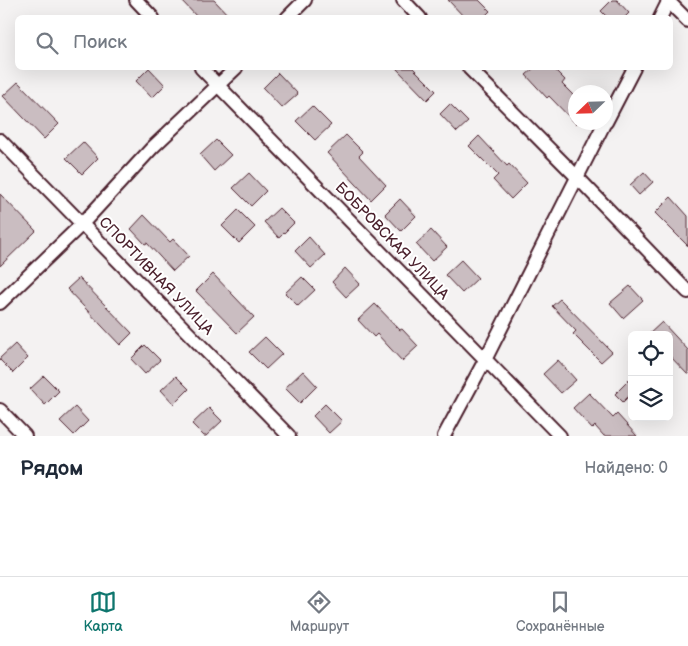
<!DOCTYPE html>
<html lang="ru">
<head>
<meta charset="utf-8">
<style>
	:root { --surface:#fff; --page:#f6f6f7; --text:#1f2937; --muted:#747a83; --line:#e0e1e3; --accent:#0f766e }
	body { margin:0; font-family:"Balsamiq Sans",sans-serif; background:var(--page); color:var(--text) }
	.controls { position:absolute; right:15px; bottom:15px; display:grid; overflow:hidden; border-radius:8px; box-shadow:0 5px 20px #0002 }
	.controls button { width:45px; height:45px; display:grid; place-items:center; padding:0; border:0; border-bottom:1px solid var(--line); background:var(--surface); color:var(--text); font:25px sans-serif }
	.compass { position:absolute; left:568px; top:85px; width:45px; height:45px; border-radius:50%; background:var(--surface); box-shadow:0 5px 20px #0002; rotate:247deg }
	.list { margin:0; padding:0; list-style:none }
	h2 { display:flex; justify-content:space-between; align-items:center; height:65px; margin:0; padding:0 20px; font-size:21px }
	h2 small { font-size:16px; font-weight:400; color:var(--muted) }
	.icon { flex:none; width:28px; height:28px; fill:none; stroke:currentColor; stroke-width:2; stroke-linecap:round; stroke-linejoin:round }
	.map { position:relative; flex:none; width:688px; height:436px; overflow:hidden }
	.search { position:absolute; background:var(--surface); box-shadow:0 5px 20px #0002; left:15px; right:15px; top:15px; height:55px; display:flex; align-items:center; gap:12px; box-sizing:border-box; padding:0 18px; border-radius:8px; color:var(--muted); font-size:19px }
	.sheet { height:140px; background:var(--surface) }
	nav { display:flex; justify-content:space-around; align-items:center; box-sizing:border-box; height:70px; border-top:1px solid var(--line); background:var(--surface); font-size:14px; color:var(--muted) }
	nav a { display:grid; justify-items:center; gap:2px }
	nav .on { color:var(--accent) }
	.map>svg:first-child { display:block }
</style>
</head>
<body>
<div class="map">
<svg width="688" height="436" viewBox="0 0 688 436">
	<rect width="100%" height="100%" fill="#f4f2f2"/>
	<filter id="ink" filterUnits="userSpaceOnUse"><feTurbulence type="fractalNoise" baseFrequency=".02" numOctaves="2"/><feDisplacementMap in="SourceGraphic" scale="10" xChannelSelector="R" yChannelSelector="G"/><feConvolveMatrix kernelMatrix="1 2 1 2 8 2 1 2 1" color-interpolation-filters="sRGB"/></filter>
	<g filter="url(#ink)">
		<path fill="#cabdc1" stroke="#4a1f2b" d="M181 0H214L231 18H198Z
			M448 0H479L490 11 483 18H465Z
			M612 0H617L629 13 624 18H608L601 11Z
			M149 68 165 85 152 98 136 81Z
			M396 68H413L436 91 427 100Z
			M534 68H553L565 80 562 84 576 98V124L549 96 547 98 526 75Z
			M278 73 298 94 282 108 263 88Z
			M18 82 59 124 44 139 3 96Z
			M450 104 468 122 457 132 440 114Z
			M312 106 331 125 315 140 296 121Z
			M346 135 363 152 359 156 386 185 371 200 327 153Z
			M479 136 507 166 509 164 527 183 511 199 493 180 498 175 469 146Z
			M216 140 231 155 214 171 200 155Z
			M83 142 98 158 82 174 66 158Z
			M644 172 653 182 639 195 630 185Z
			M249 173 266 191 251 206 233 188Z
			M0 194 36 231 0 266Z
			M671 197 688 216V246L655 213Z
			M400 199 416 216 401 231 385 214Z
			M279 208 294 223 279 238 264 222Z
			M238 210 255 227 239 243 222 226Z
			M144 215 170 242 173 239 189 256 173 271 147 243 145 244 131 229Z
			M431 230 447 247 432 261 416 244Z
			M309 237 325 255 311 268 295 251Z
			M461 260 478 278 462 293 445 275Z
			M345 268 360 284 346 297 332 282Z
			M213 274 254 317 237 333 196 291Z
			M302 277 315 290 298 306 285 293Z
			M79 278 132 333 120 345 67 289Z
			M630 286 643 300 623 318 610 303Z
			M560 299 612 352 601 362 573 334 576 331 552 306Z
			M375 304 400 330 402 329 418 346 402 361 377 334 374 337 358 320Z
			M662 322 688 350V375L669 355V335H648Z
			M265 337 282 354 266 369 249 352Z
			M15 344 28 358 13 373 0 360V358Z
			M145 345 160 360 145 374 131 359Z
			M558 360 576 380 561 393 543 374Z
			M303 371 317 386 300 403 285 388Z
			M44 376 59 391 45 405 30 389Z
			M176 376 189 389 174 404 161 390Z
			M632 377V393L623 402 615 394Z
			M589 393 613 418 617 414 637 436H604L595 426 592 429 573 408Z
			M325 404 342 421 329 433 313 416Z
			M75 407 88 421 74 435 60 421Z
			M209 408 222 421 206 436H204L192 424Z"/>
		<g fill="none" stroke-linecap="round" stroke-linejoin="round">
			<g stroke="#4a1f2b" stroke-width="16">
				<path id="minor" d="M136 0 153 18
					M403 0 420 18
					M667 0 688 21
					M287 18 305 0
					M660 18 669 0
					M201 68 560 436
					M469 68 577 177 688 292
					M606 122 634 68
					M0 140 289 436
					M0 303 82 224 152 148 236 68
					M0 410 25 436
					M444 436 485 360 605 122"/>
			</g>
			<use href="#minor" stroke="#fff" stroke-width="12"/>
		</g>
	</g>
	<g text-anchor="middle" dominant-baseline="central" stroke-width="4" stroke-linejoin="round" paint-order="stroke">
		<g font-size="15" fill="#4a1f2b" stroke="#fff">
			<text transform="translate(392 241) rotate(46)">БОБРОВСКАЯ УЛИЦА</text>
			<text transform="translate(156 276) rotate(46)">СПОРТИВНАЯ УЛИЦА</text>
		</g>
	</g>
</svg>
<div class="controls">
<button><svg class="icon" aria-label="locate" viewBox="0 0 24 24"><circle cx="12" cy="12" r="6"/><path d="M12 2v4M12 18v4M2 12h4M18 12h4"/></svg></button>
<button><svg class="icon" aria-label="layers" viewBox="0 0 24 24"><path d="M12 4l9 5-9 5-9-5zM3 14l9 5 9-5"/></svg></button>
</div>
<svg class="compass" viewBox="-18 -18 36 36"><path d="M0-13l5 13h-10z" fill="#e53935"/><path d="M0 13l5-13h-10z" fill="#747a83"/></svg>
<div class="search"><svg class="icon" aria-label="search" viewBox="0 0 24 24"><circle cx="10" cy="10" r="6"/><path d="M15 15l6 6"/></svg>Поиск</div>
</div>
<section class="sheet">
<h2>Рядом<small>Найдено: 0</small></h2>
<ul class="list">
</ul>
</section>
<nav>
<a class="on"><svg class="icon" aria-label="map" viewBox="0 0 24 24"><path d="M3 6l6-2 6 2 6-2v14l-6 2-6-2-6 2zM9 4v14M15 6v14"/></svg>Карта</a>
<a><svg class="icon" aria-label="directions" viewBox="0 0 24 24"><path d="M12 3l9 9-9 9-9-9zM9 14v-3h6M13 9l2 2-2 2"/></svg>Маршрут</a>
<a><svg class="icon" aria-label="saved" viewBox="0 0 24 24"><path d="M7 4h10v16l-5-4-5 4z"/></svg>Сохранённые</a>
</nav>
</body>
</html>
